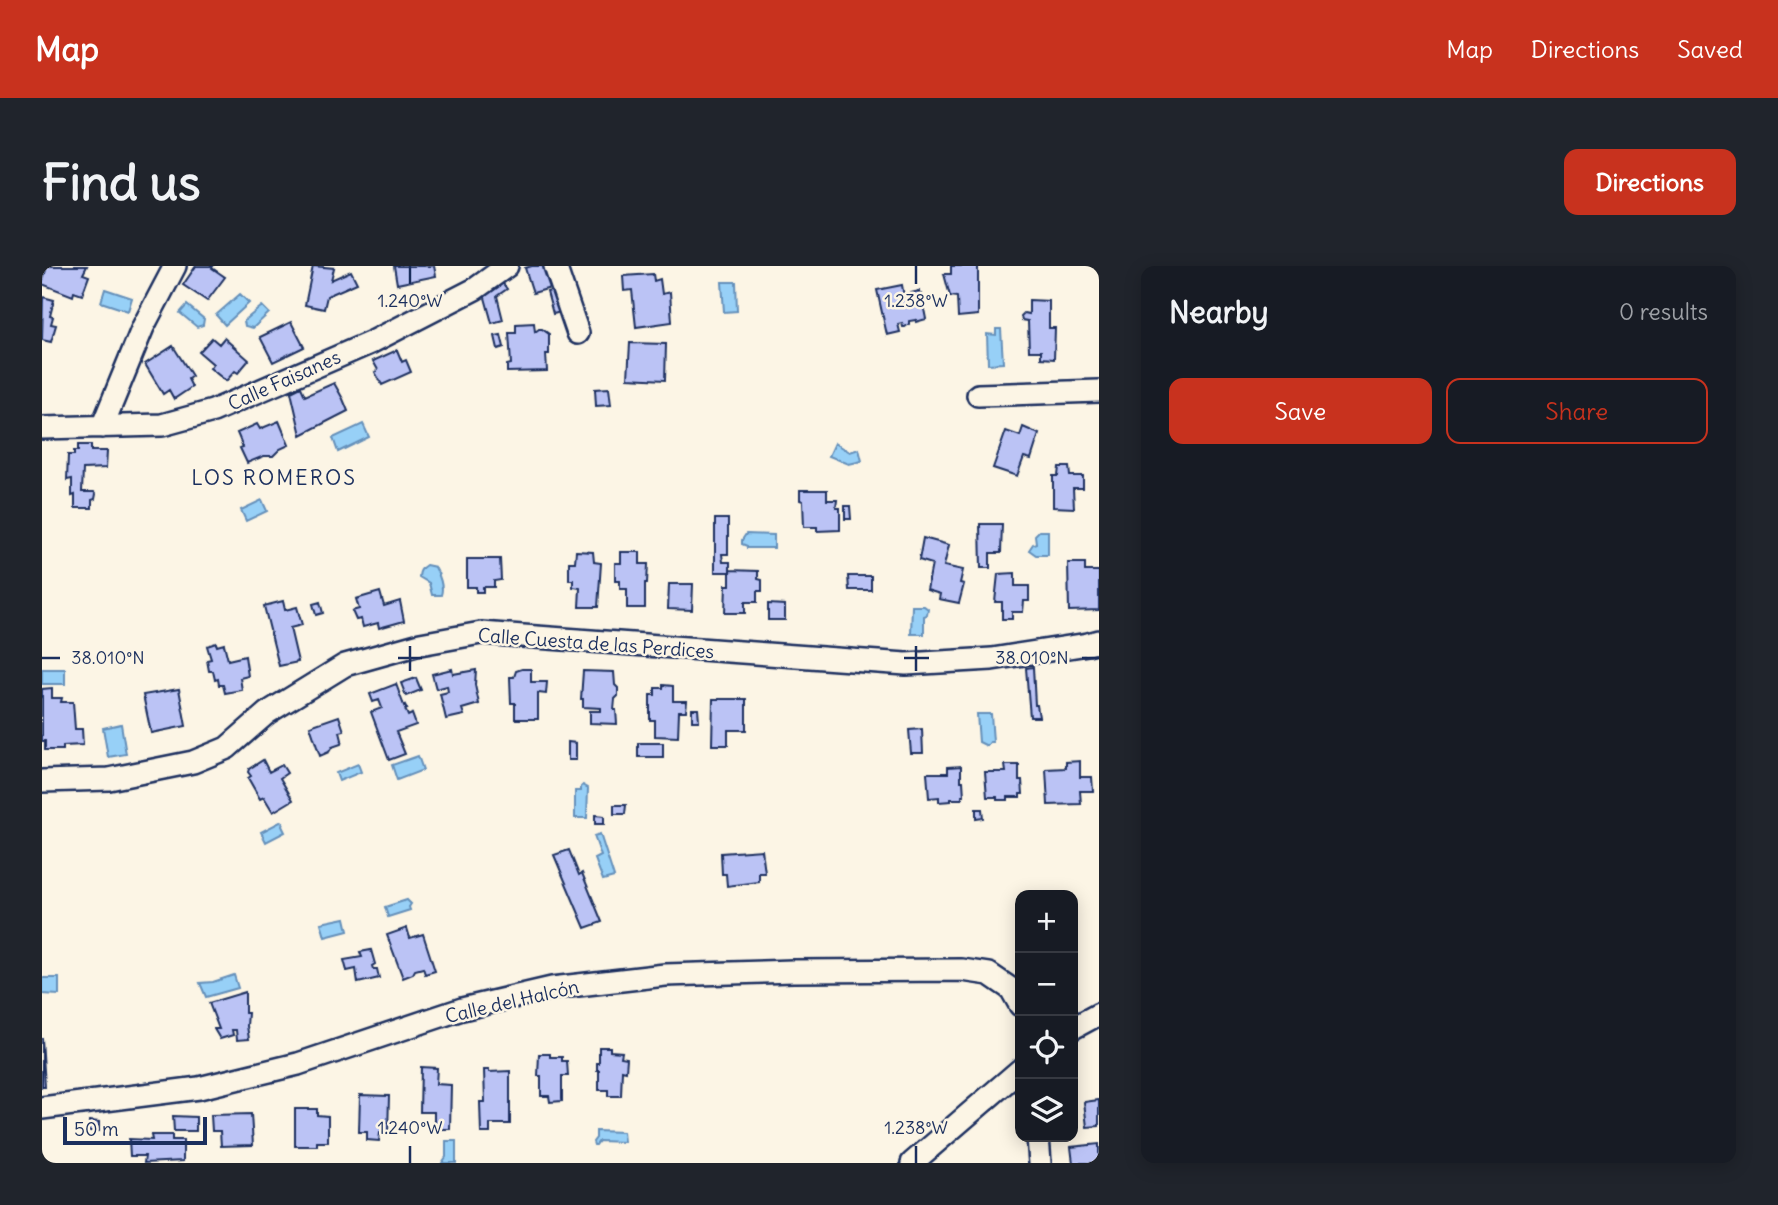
<!DOCTYPE html>
<html lang="en">
<head>
<meta charset="utf-8">
<style>
	:root { --surface:#171b24; --page:#20242c; --text:#f1f3f6; --muted:#9ea1a6; --line:#363941; --accent:#c8321e }
	body { margin:0; font-family:Delius,sans-serif; background:var(--page); color:var(--text) }
	.controls { position:absolute; right:21px; bottom:21px; display:grid; overflow:hidden; border-radius:14px; box-shadow:0 4px 18px #0003 }
	.controls button { width:63px; height:63px; display:grid; place-items:center; padding:0; border:0; border-bottom:2px solid var(--line); background:var(--surface); color:var(--text); font:35px sans-serif }
	.scale { position:absolute; left:21px; bottom:18px; width:144px; box-sizing:border-box; padding-left:7px; border:4px solid #1b2f5e; border-top:0; font-size:19px; line-height:24px; white-space:nowrap; color:#1b2f5e; -webkit-text-stroke:5px #fcf5e5; paint-order:stroke }
	.list { margin:0; padding:0; list-style:none }
	h2 { display:flex; justify-content:space-between; align-items:center; height:91px; margin:0; padding:0 28px; font-size:30px }
	h2 small { font-size:23px; font-weight:400; color:var(--muted) }
	.actions { display:flex; gap:14px; padding:21px 28px }
	.actions a { flex:1; padding:16px 0; border:2px solid var(--accent); border-radius:14px; text-align:center; font-size:24px; color:var(--accent) }
	.actions .main { background:var(--accent); color:#fff }
	.icon { flex:none; width:38px; height:38px; fill:none; stroke:currentColor; stroke-width:2; stroke-linecap:round; stroke-linejoin:round }
	.map { position:relative; flex:none; width:1057px; height:897px; overflow:hidden; border-radius:14px }
	header { display:flex; align-items:center; gap:42px; box-sizing:border-box; height:98px; padding:0 35px; background:var(--accent); color:#fff }
	header strong { font-size:33px }
	nav { display:flex; gap:38px; margin-inline-start:auto; font-size:24px }
	.intro { display:flex; align-items:center; justify-content:space-between; box-sizing:border-box; height:168px; padding:0 42px }
	h1 { margin:0; font-size:49px }
	.button { padding:18px 32px; border-radius:14px; background:var(--accent); color:#fff; font-size:24px; font-weight:700 }
	main { display:flex; gap:42px; padding:0 42px }
	aside { flex:1; background:var(--surface); border-radius:14px; box-shadow:0 4px 18px #0003 }
	.map>svg:first-child { display:block }
</style>
</head>
<body>
<header>
<strong>Map</strong>
<nav><a>Map</a><a>Directions</a><a>Saved</a></nav>
</header>
<div class="intro"><h1>Find us</h1><a class="button">Directions</a></div>
<main>
<div class="map">
<svg width="1057" height="897" viewBox="0 0 1057 897">
	<rect width="100%" height="100%" fill="#fcf5e5"/>
	<filter id="ink" filterUnits="userSpaceOnUse"><feTurbulence type="fractalNoise" baseFrequency=".0143" numOctaves="2"/><feDisplacementMap in="SourceGraphic" scale="14" xChannelSelector="R" yChannelSelector="G"/><feConvolveMatrix kernelMatrix="1 2 1 2 8 2 1 2 1" color-interpolation-filters="sRGB"/></filter>
	<g filter="url(#ink)">
		<path fill="#97d0f7" stroke="#6590ba" stroke-width="2" d="M680 16H694L695 45 682 46Z
			M63 23 90 32 86 45 59 36Z
			M198 28 207 37 183 59 174 49Z
			M145 39 162 53 161 59 155 61 138 47Z
			M220 40 227 47 211 62 203 60 202 55Z
			M954 63H959L961 97 946 98 945 68 954 69Z
			M321 158 327 171 296 186 291 172Z
			M793 177 808 186 817 183 820 195 807 198 787 190Z
			M220 234 225 245 204 255 199 244Z
			M997 265H1006V289H994L987 284 991 278 994 277 993 269Z
			M704 268 732 269V282H705V280L700 278V274Z
			M384 299 393 301C397 308 402 321 399 329H390L387 317 377 311C377 305 379 302 384 299Z
			M870 340H882L886 343 885 349 882 350V368H869Z
			M0 403H23V418H0Z
			M935 448H949L951 476H948L945 480 937 476Z
			M79 458 84 488 66 491 61 462Z
			M376 490 381 504 355 514 350 499Z
			M316 498 319 506 297 515 294 507Z
			M541 519 546 522 545 552H533V525H539V521Z
			M238 556 241 557 240 560 243 566 224 576 219 566Z
			M558 568 572 611 561 614 553 593 559 590 552 570Z
			M365 634 369 638 367 641 368 644 346 651 343 641Z
			M303 652 306 665 283 671 279 657Z
			M192 709 196 722 164 731 158 717 171 716Z
			M0 712H17V729L0 728Z
			M554 865 581 866 582 876 557 875 554 879H552L551 876 554 872Z
			M404 875H414V897H400L404 891Z"/>
		<path fill="#bbc3f5" stroke="#1b2f5e" stroke-width="2" d="M5 0H45L41 8 47 10 40 29 32 26 31 30 0 18Z
			M154 0H171L170 2 183 11 165 35 141 19Z
			M271 0 292 2 289 14 309 5 315 17 285 30 282 43 263 39Z
			M352 0H392L394 10 355 18Z
			M490 0H505L512 21 491 27 483 2Z
			M909 0H936V49L916 51 915 31 908 30 902 8H909Z
			M611 8 612 15 618 13 620 28 628 26 630 56 594 61 590 24 582 25 581 10Z
			M459 15 465 23 455 30 461 54 450 57 442 28Z
			M860 19 862 31 869 29V27L877 25V28H879L884 53 874 56V54L867 55V58L863 61H861L860 57 856 58 858 66 845 69 835 24Z
			M512 24 519 46 511 48 505 26Z
			M1 31 12 34 8 50 11 51 9 58 14 59 9 76 0 74Z
			M987 34 1007 35V62H1013L1012 93 999 92V85H987L986 55 980 54 979 50 982 47 987 48Z
			M249 56 262 81 231 96 218 71Z
			M492 57 493 66 497 63H500L507 68V88H504L505 105 465 106V99L469 98 467 67H474V58Z
			M459 69 462 81 456 83 453 70Z
			M170 72 177 78 182 72 207 94 196 107 193 105 184 115 168 102 171 98 157 86Z
			M588 77 624 78 623 114 586 112Z
			M131 80 150 110 146 113 150 121 132 133 127 124 121 128 103 98Z
			M355 84 360 96 364 94 369 106 340 119 333 106 336 104 331 95Z
			M292 117 301 133 306 145 259 169 249 126 259 121 263 130Z
			M567 122 569 139 554 140 553 123Z
			M237 155 247 179 238 183 231 190H222L205 197 198 182 201 181 195 167 215 158 218 163Z
			M981 161 997 168 989 193 982 191 975 210 951 202 964 165 978 170Z
			M36 179H49V185H65L64 202 41 203 40 226H52L54 228 53 233 50 234V242H33V229L30 230V213L25 214 26 189H32V185H36Z
			M1017 201H1027L1028 210H1041V222H1031L1032 242 1011 241V210H1016Z
			M758 224H785V234H795L794 242H798V264L775 265V261H762L761 235 758 234Z
			M803 240H808L809 253H803Z
			M673 253H686V288H680L681 296H688V304L716 305V313L720 314V325H715V336H703V347H683L684 319H688V306H673Z
			M938 258H960L959 287H948V302H939Z
			M881 272 907 279 902 300 921 304 918 317 922 318 917 337 897 333 898 328 885 324 890 298 877 294Z
			M534 285 551 286 552 296 559 297 556 341H537L538 322 531 321V314H527V296H533Z
			M579 286H598V298H606L605 317H603V342H585V323H578V315H573V297H579Z
			M425 293H458L459 314 452 315V321H441V326H434V321H425Z
			M1026 297H1043V305H1057V344L1027 345Z
			M973 307V320H987V335H982L981 346H970V353H960V336H953L956 308Z
			M806 310H829V324H807Z
			M627 318H651L650 344 626 343Z
			M338 326 342 340 358 335 362 355 337 362 336 357 321 361 319 353 314 354 310 345 317 343 314 333Z
			M241 335 243 344 255 341 260 359 248 362 256 396 237 400 222 340Z
			M278 336 281 347 274 349 271 338Z
			M726 338 743 339V354H726Z
			M174 377 175 380 182 378 186 394 203 390 206 410 198 412 200 424 183 427 181 419H177L176 413 173 414 171 405H167L165 394 169 393 165 380Z
			M991 401 993 439H995L997 451H988L984 402Z
			M410 403 411 408 434 404 433 419 437 438 420 443 422 449 404 453 398 428 406 426 405 420 394 423 390 408Z
			M480 403H489V416H505L504 428 496 427V453H473V437H469L468 411H472L474 405Z
			M541 405 572 406 573 419 576 422V430L573 433 572 444H574L575 458 548 457V445H559V442L541 441V433H539Z
			M374 412 379 424 364 430 359 417Z
			M354 418 362 440 363 439 365 443H363L366 450 370 448 374 459 354 466 363 488 347 494 329 446 340 442 337 434 331 436 328 428Z
			M621 419 631 420V435H645L644 445H637L636 471 613 470V454H608V429H613V422H621Z
			M10 422V432H20L19 436H31L33 463H40L41 479 21 480V484H3V475H0V423Z
			M137 423 144 460 109 467 101 429Z
			M671 433H704V464H686V479H670Z
			M650 443H656L657 455H650Z
			M297 450 302 465 298 466 300 474 299 478 290 481 287 486 278 490 268 460Z
			M880 463 881 487H869L867 464Z
			M526 476 534 477V494H526Z
			M596 477H621V491H596Z
			M221 494 227 506 240 499 245 507 238 512 251 534 231 546 222 531 218 533 206 512 209 510 206 506 207 503Z
			M1038 495V511H1050L1051 525H1038L1039 538 1006 539 1004 503 1024 502V496Z
			M963 499H977V514H980L981 528H978V531H966V534H955V531H945L943 506H964Z
			M919 500V515H921L922 530H920V533H909V535L897 536V531L887 532 885 507H906V501Z
			M572 539H584L583 548H572Z
			M934 543H940L941 552 934 553Z
			M553 549 562 550V558H553Z
			M527 584 537 609 540 607 560 656 543 662 512 589Z
			M720 584 723 607H717V616L685 620 684 608H680L679 587Z
			M365 662 368 672 381 668 393 705 383 708 381 702 373 704 371 708 361 712 345 669Z
			M329 684 333 698 330 700 331 703H335L337 712 316 717 314 703 305 705 302 694 320 691 318 686Z
			M203 726V747H206L205 760 207 773 195 774 194 764H190L191 769 178 773 172 763H177L167 737Z
			M0 772 3 821H0Z
			M557 781H568V785L580 786 579 791 585 792 584 805 580 804 579 830H566V824H557V804H555V797H557Z
			M497 788H508V791H520V795H525L526 810H520V835L508 836 507 830H499V810H496Z
			M379 801 395 802 394 818 409 819 408 863H394L393 854 392 855V846H378Z
			M442 804H447V806L468 805V858H448V867H439L438 836H443Z
			M318 829 347 830 346 867H338L337 875 325 874V866H317Z
			M1057 834V860L1045 861 1042 836Z
			M253 843H275V849L286 850V876H275V880H253Z
			M209 848 211 879 179 880 178 865H170L169 849Z
			M131 850 154 851V865H132Z
			M47 855 57 856V865H47Z
			M109 869H130V874H141V895L102 897 103 890H88L87 873 110 874Z
			M1057 878V897H1031L1029 881Z"/>
		<g fill="none" stroke-linecap="round" stroke-linejoin="round">
			<g stroke="#1b2f5e" stroke-width="26">
				<path id="street" d="M513 0 536 67
					M936 129 1057 125
					M60 161 101 61 133 0
					M0 162 120 159 171 145 330 76 433 23 465 0
					M0 515 67 513 151 496 185 482 225 447 303 399 378 378 439 367 864 398 950 393 1046 378 1057 375
					M1031 762 1057 748
					M0 842 157 822 256 798 420 743 510 722 623 709 751 705 920 704 947 708 969 723 978 739
					M996 871 998 897
					M870 897 978 804"/>
			</g>
			<use href="#street" stroke="#fcf5e5" stroke-width="21"/>
		</g>
	</g>
	<path fill="none" stroke="#1b2f5e" stroke-width="2.5" d="M368 0V18M874 0V18M368 380V405M874 380V405M0 392H18M356 392H380M862 392H887M1040 392H1057M368 880V897M874 880V897"/>
	<g text-anchor="middle" dominant-baseline="central" stroke-width="5" stroke-linejoin="round" paint-order="stroke">
		<g font-size="19" fill="#1b2f5e" stroke="#fcf5e5">
			<text transform="translate(242 114) rotate(-24)">Calle Faisanes</text>
			<text transform="translate(554 377) rotate(4)">Calle Cuesta de las Perdices</text>
			<text transform="translate(470 735) rotate(-13)">Calle del Halcón</text>
		</g>
		<g font-size="21" letter-spacing="2" fill="#1b2f5e" stroke="#fcf5e5">
			<text x="232" y="211">LOS ROMEROS</text>
		</g>
	</g>
	<g font-size="18" text-anchor="middle" fill="#1b2f5e" stroke="#fcf5e5" stroke-width="5" stroke-linejoin="round" paint-order="stroke">
		<text x="368" y="41">1.240°W</text>
		<text x="874" y="41">1.238°W</text>
		<text x="66" y="398">38.010°N</text>
		<text x="990" y="398">38.010°N</text>
		<text x="368" y="868">1.240°W</text>
		<text x="874" y="868">1.238°W</text>
	</g>
</svg>
<div class="controls">
<button>+</button>
<button>−</button>
<button><svg class="icon" aria-label="locate" viewBox="0 0 24 24"><circle cx="12" cy="12" r="6"/><path d="M12 2v4M12 18v4M2 12h4M18 12h4"/></svg></button>
<button><svg class="icon" aria-label="layers" viewBox="0 0 24 24"><path d="M12 4l9 5-9 5-9-5zM3 14l9 5 9-5"/></svg></button>
</div>
<div class="scale">50 m</div>
</div>
<aside>
<h2>Nearby<small>0 results</small></h2>
<ul class="list">
</ul>
<div class="actions"><a class="main">Save</a><a>Share</a></div>
</aside>
</main>
</body>
</html>
